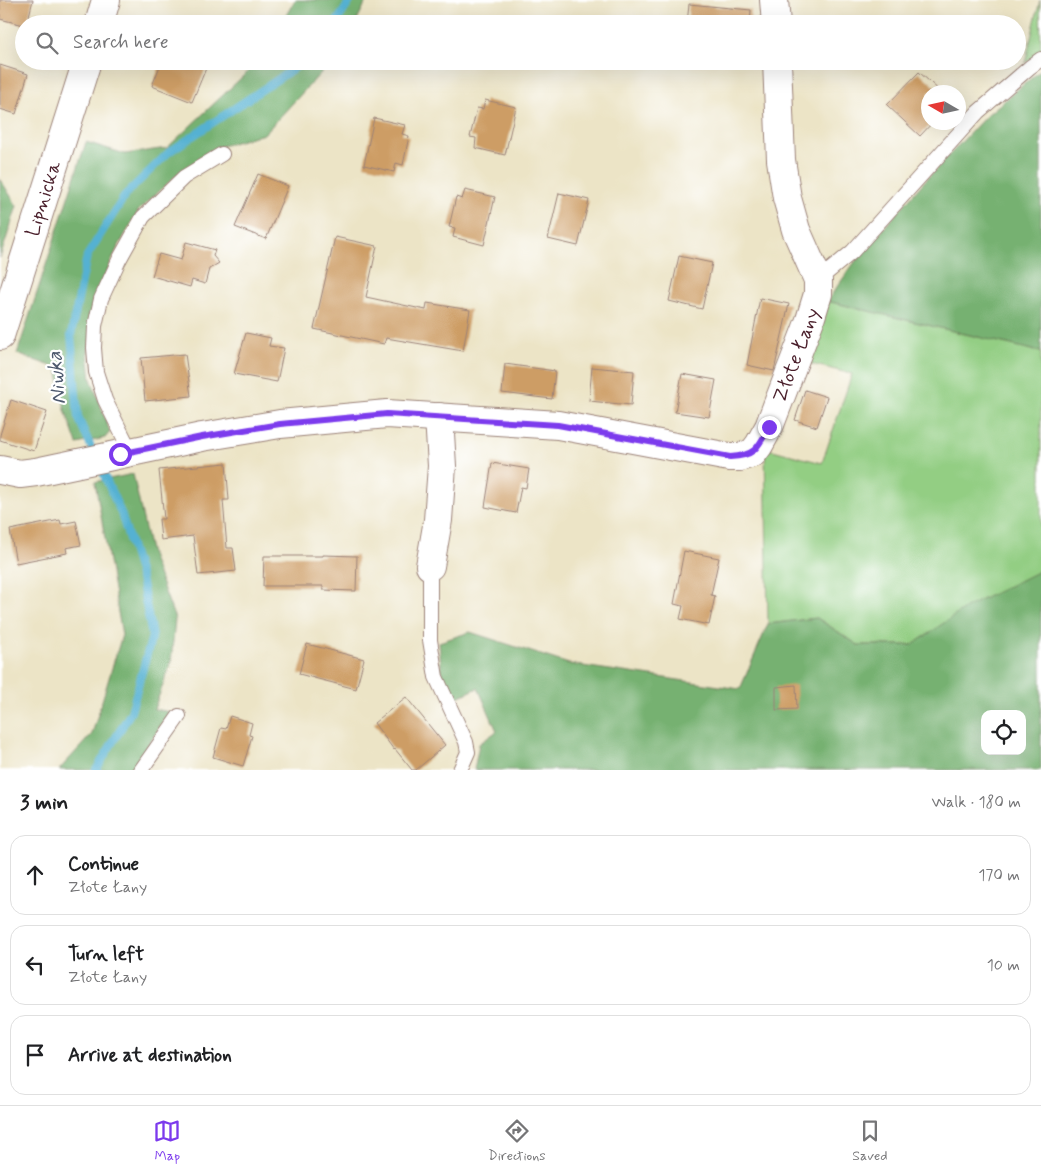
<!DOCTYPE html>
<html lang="en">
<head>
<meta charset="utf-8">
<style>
	:root { --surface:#fff; --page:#f2f2f2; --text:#202124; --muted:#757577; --line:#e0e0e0; --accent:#7c3aed }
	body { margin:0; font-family:Mynerve,sans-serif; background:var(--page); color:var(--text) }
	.controls { position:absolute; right:15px; bottom:15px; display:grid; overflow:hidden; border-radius:10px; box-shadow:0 5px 20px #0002 }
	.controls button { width:45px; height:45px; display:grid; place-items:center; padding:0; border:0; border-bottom:1px solid var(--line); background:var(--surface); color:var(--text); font:25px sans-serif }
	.compass { position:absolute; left:921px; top:85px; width:45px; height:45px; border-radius:50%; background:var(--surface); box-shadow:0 5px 20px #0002; rotate:279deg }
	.stop { position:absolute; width:15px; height:15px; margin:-11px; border:4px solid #7c3aed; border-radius:50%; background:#fff }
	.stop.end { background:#7c3aed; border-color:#fff; box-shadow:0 1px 5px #0008 }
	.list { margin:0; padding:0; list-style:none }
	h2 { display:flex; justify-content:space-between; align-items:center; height:65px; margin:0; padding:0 20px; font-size:21px }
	h2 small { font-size:16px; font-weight:400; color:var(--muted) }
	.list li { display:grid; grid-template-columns:32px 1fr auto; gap:15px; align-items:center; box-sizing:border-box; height:80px; margin:0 10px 10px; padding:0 10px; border:1px solid var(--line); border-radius:15px }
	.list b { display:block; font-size:19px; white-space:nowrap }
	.list p { margin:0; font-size:16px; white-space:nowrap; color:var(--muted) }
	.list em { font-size:16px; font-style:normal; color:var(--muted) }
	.icon { flex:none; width:28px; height:28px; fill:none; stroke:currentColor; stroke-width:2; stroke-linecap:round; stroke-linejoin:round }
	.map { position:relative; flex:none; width:1041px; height:770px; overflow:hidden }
	.search { position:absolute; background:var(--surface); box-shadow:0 5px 20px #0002; left:15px; right:15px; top:15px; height:55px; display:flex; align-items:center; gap:12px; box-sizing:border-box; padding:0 18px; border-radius:28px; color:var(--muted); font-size:19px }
	.sheet { height:335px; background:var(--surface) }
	nav { display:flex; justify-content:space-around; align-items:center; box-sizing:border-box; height:70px; border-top:1px solid var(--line); background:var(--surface); font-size:14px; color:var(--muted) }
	nav a { display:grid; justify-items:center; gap:2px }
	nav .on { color:var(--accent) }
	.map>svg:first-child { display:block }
</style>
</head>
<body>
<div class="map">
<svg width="1041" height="770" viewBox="0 0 1041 770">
	<rect width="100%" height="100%" fill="#fff"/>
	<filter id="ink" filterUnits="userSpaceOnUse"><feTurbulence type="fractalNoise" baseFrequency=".02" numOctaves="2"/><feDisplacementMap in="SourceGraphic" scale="10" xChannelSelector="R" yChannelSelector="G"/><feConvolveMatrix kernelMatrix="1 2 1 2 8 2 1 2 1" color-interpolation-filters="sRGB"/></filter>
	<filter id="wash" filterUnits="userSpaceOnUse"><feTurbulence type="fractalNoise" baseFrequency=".0096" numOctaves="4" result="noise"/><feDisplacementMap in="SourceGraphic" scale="20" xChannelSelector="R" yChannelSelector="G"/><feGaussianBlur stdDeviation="1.12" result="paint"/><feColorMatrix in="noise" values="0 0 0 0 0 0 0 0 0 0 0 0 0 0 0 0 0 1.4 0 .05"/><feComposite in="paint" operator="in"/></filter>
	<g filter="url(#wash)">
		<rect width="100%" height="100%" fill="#ece4c6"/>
		<path fill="#93ce83" stroke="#6e7657" d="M1040 0 1041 53 1025 63Z
			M827 301 1041 352V571L912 645H858L817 618 768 624 765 448 822 463 852 374 799 361Z"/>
		<path fill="#76b171" stroke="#60684e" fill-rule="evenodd" d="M295 0H367L355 24H281Z
			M259 61H332L264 134 218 147 179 173 139 210 117 249 100 287 88 352 91 379 110 432 105 438 77 444 65 410 57 368 17 354 86 142 125 154 167 148Z
			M1041 70V352L827 301 857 259 922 184 987 115Z
			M0 179 17 206 0 258Z
			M133 474 151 555 175 619 171 663 154 709 170 712 131 770H59L92 734 122 635 95 482Z
			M1041 570V770H474L479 744 497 731 478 688 453 699 442 677 439 642 470 632 569 664 740 689 768 624 817 618 858 645H912L967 607ZM985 714H1022V751H985Z"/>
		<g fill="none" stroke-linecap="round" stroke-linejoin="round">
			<path stroke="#54b1d2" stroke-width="8" d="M335 24 351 0
				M94 454 78 417 71 335 87 256 126 194 169 152 305 61
				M96 770 131 712 152 636 141 578 121 513 99 464"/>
		</g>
		<g id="blocks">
			<path fill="#cd9d65" d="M0 0H33L27 24H24V25L0 19Z
				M689 4 751 10 750 24H687Z
				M162 61H209L192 102 152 86Z
				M0 65 28 74 16 114 0 109Z
				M919 72 941 92H928V122H933L920 136 887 105Z
				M485 100 516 107 505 155 475 148 476 138 470 137 477 108 483 109Z
				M374 118 405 125 402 134 409 136 403 165 396 163 394 172 364 165Z
				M258 174 288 186 266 239 235 227Z
				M465 190 495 197 484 245 453 237 455 228 449 227 456 197 462 199Z
				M559 193 589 200 578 246 548 239Z
				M335 237 377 246 366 297 426 310 427 303 470 310 463 351 386 338 384 344 314 329Z
				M186 242 215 250 213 256 219 263 209 269 205 284 192 280 190 287 152 276 159 254 181 260Z
				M679 256 712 263 702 309 669 301Z
				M760 298 789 304 774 371 747 365Z
				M246 333 271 338 269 346 284 348 277 382 234 374Z
				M185 354 191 396 145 401 141 358Z
				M505 364 555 371 552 399 502 393Z
				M592 367 634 371 631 405 589 401Z
				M682 374 716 380 709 417 675 412Z
				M805 390 827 397 817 427 795 420Z
				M11 400 47 412 34 451 0 440V435Z
				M226 463 229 500H223L227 548H233L236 571 198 575 193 536 161 540 159 519H164L159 470Z
				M492 463 529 469 526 488 521 487 516 513 485 507Z
				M60 520 61 524 76 521 81 545 66 548 67 553 16 563 10 530Z
				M684 551 719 558 711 595 715 596 709 625 680 619 683 606 674 604Z
				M323 555 357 556 356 591 323 590V586H263L264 556H323Z
				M307 644 364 659 356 689 299 674Z
				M796 685 797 709 776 710V687Z
				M406 697 445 745 416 770H412L395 749 394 750 374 723Z
				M230 716 252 723 249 735 252 736 243 766 213 757 221 728 226 729Z"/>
		</g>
	</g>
	<g filter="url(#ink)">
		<use href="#blocks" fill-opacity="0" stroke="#9b8278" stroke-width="1"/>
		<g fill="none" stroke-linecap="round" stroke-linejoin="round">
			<g stroke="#9b8278" stroke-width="16">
				<path id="service" d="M818 280 852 252 978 112 1030 67 1041 59
					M131 452 105 400 96 372 94 348 95 326 101 299 119 260 143 217 184 177 222 154
					M430 566V640L436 677 466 742 468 752 460 770
					M141 770 179 716"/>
			</g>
			<g stroke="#9b8278" stroke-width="30">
				<g id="minor">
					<path d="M774 0 776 24"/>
					<path id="s1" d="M0 470 20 474 36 472 202 437 280 424 387 414 558 425 729 457H740L753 453 759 445 769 427 810 320 818 294V280L796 230 787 198 781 160 777 61"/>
					<path d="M430 566 438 520 442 466 439 417"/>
				</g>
			</g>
			<g stroke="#9b8278" stroke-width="30">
				<g id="tertiary">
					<path d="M99 24 106 0"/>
					<path id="s2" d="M0 336 87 61"/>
				</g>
			</g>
			<use href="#service" stroke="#fff" stroke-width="14"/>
			<use href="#minor" stroke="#fff" stroke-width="28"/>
			<use href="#tertiary" stroke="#fff" stroke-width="28"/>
		</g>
	</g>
	<g fill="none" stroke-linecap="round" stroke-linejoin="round" filter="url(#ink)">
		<path stroke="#7c3aed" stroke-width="6" d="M120 454 202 437 280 424 387 414 558 425 730 457C755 456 758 448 769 427"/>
	</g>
	<g text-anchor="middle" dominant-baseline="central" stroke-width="4.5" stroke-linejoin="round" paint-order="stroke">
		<g font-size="20" fill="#4a1f2b" stroke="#fff">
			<text stroke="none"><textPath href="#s2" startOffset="144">Lipnicka</textPath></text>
			<text stroke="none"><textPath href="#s1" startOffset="870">Złote Łany</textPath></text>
		</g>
		<g font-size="21" font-style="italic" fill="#4e596e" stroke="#fff">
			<text transform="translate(57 378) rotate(-95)">Niwka</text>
		</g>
	</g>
</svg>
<div class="controls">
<button><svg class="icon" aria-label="locate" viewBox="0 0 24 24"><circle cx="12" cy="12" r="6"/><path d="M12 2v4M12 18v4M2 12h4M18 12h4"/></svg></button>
</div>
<svg class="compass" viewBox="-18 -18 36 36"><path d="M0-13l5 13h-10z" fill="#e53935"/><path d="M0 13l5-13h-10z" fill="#757577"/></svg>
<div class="stop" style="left:120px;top:454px"></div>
<div class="stop end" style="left:769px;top:427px"></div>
<div class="search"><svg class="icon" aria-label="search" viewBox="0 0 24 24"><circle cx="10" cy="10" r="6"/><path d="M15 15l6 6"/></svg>Search here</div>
</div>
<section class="sheet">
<h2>3 min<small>Walk · 180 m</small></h2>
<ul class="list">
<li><svg class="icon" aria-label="ahead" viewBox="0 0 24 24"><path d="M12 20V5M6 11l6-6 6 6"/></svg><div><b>Continue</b><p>Złote Łany</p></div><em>170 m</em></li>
<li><svg class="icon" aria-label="left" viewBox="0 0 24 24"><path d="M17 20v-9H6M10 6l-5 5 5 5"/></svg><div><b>Turn left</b><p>Złote Łany</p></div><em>10 m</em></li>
<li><svg class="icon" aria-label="arrive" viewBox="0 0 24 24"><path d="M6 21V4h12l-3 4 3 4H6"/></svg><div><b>Arrive at destination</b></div></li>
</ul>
</section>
<nav>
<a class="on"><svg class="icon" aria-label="map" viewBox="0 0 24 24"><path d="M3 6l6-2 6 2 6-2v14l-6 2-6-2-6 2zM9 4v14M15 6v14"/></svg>Map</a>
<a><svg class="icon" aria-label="directions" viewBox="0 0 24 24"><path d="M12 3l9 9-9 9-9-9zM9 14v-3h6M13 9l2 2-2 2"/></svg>Directions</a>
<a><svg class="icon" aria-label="saved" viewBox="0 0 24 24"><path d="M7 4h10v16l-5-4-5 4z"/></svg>Saved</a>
</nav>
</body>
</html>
